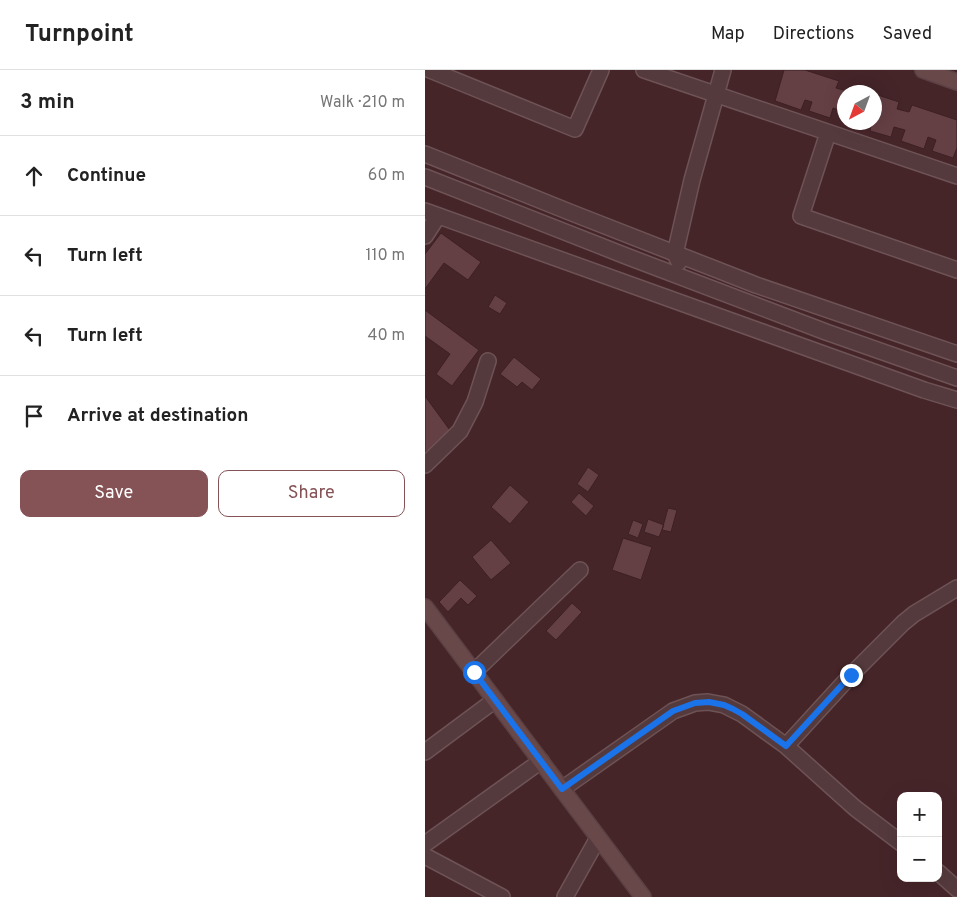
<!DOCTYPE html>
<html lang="en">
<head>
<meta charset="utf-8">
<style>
	:root { --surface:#fff; --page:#f2f2f2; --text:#222; --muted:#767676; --line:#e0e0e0; --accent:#855256 }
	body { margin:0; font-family:Overpass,sans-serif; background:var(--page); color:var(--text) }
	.controls { position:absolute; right:15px; bottom:15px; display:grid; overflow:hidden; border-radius:10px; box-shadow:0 5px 20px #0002 }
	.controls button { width:45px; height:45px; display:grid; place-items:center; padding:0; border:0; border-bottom:1px solid var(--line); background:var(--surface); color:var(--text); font:25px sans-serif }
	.compass { position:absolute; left:412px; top:15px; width:45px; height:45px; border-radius:50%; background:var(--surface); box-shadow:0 5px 20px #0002; rotate:221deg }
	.stop { position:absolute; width:15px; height:15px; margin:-11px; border:4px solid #1a73e8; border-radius:50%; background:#fff }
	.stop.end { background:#1a73e8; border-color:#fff; box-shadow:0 1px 5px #0008 }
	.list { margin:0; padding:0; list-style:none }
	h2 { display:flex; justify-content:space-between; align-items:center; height:65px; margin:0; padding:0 20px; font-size:21px }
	h2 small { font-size:16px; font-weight:400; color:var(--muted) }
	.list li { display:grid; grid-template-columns:32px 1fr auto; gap:15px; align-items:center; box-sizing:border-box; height:80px; padding:0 20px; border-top:1px solid var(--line) }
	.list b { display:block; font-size:19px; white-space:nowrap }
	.list em { font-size:16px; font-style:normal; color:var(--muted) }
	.actions { display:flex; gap:10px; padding:15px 20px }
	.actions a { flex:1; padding:11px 0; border:1px solid var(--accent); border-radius:10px; text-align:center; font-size:18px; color:var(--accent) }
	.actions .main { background:var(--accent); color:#fff }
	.icon { flex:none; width:28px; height:28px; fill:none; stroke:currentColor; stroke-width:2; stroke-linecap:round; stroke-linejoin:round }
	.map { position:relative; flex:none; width:532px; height:827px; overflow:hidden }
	header { display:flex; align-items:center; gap:30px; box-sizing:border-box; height:70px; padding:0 25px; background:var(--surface); border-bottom:1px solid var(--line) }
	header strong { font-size:24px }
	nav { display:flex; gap:28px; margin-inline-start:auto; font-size:18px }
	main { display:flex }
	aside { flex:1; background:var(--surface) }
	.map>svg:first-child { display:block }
</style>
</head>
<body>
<header>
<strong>Turnpoint</strong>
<nav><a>Map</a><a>Directions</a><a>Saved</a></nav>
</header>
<main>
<aside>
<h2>3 min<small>Walk · 210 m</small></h2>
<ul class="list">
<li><svg class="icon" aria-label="ahead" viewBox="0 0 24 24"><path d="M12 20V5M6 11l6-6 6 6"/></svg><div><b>Continue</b></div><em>60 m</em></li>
<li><svg class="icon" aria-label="left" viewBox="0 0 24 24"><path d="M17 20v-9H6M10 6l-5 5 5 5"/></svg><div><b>Turn left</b></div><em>110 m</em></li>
<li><svg class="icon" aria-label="left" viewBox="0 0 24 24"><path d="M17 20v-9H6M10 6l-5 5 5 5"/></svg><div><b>Turn left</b></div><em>40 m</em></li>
<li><svg class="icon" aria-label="arrive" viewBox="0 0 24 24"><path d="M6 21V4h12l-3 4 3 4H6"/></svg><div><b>Arrive at destination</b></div></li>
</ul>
<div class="actions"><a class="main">Save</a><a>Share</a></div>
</aside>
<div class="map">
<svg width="532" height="827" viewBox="0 0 532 827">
	<rect width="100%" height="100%" fill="#462529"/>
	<path fill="#643f44" stroke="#3d2024" d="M359 0H380L414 11 411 18 422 21 424 16 444 22H420V52L416 51 419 42 408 38 405 48 384 41 387 32 380 30 376 40 350 31Z
		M450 24 474 32 472 39 484 42 487 35 532 50V78L528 88 507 81 511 70 503 67 499 79 476 71 480 60 469 57 466 67 445 61 447 52H450Z
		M420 52H438L436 58Z
		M16 163 56 192 43 210 19 193 0 219V184Z
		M70 225 82 233 75 244 63 237Z
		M0 240 54 280 27 316 11 304 25 284 0 266Z
		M89 287 116 309 107 320 97 312 92 317 75 304Z
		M0 326 27 363 0 383Z
		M163 397 174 405 163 422 152 414Z
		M85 415 104 432 85 454 66 437Z
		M154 423 169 436 161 446 146 432Z
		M243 438 252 440 246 462 237 460Z
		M223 449 239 455 234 467 219 462Z
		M208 450 218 454 213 468 203 464Z
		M198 468 227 477 216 510 187 500Z
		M66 470 86 493 66 510 47 487Z
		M35 510 52 526 43 535 36 528 23 542 14 532Z
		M147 533 157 542 131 570 121 561Z"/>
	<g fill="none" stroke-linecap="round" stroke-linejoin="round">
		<g stroke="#6d5355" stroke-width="18">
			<path id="street" d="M5 0 150 59 176 0
				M219 0 532 106
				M403 63 376 146 532 200
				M0 84 147 143 331 215 532 284
				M0 107 201 186 401 262 532 308
				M0 141 499 320 532 330
				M0 166 13 146
				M254 192 250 184 267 110 298 0
				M0 395 35 361 50 332 63 291
				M49 602 155 500
				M361 676 426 605 478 553 489 544 532 518
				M0 682 70 630
				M137 719 248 641 270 633 283 632 299 635 317 644 361 676 430 738 476 773
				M0 774 116 691
				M0 786 77 827
				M513 802 532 819
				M140 827 173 768"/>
		</g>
		<g stroke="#5c4144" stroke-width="18">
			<path id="secondary" d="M498 0 532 12
				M0 537 218 827"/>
		</g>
		<use href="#street" stroke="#553a3d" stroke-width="15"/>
		<use href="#secondary" stroke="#69484a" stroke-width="15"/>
	</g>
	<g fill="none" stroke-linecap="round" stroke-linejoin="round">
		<path stroke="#1a73e8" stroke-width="6" d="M49 602 137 719 248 641 270 633 284 632 299 635 308 639 317 644 361 676 426 605"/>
	</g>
</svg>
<div class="controls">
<button>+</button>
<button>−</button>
</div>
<svg class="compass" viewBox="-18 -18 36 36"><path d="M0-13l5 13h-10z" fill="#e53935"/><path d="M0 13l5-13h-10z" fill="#767676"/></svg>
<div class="stop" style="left:49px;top:602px"></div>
<div class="stop end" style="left:426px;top:605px"></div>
</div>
</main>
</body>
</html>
